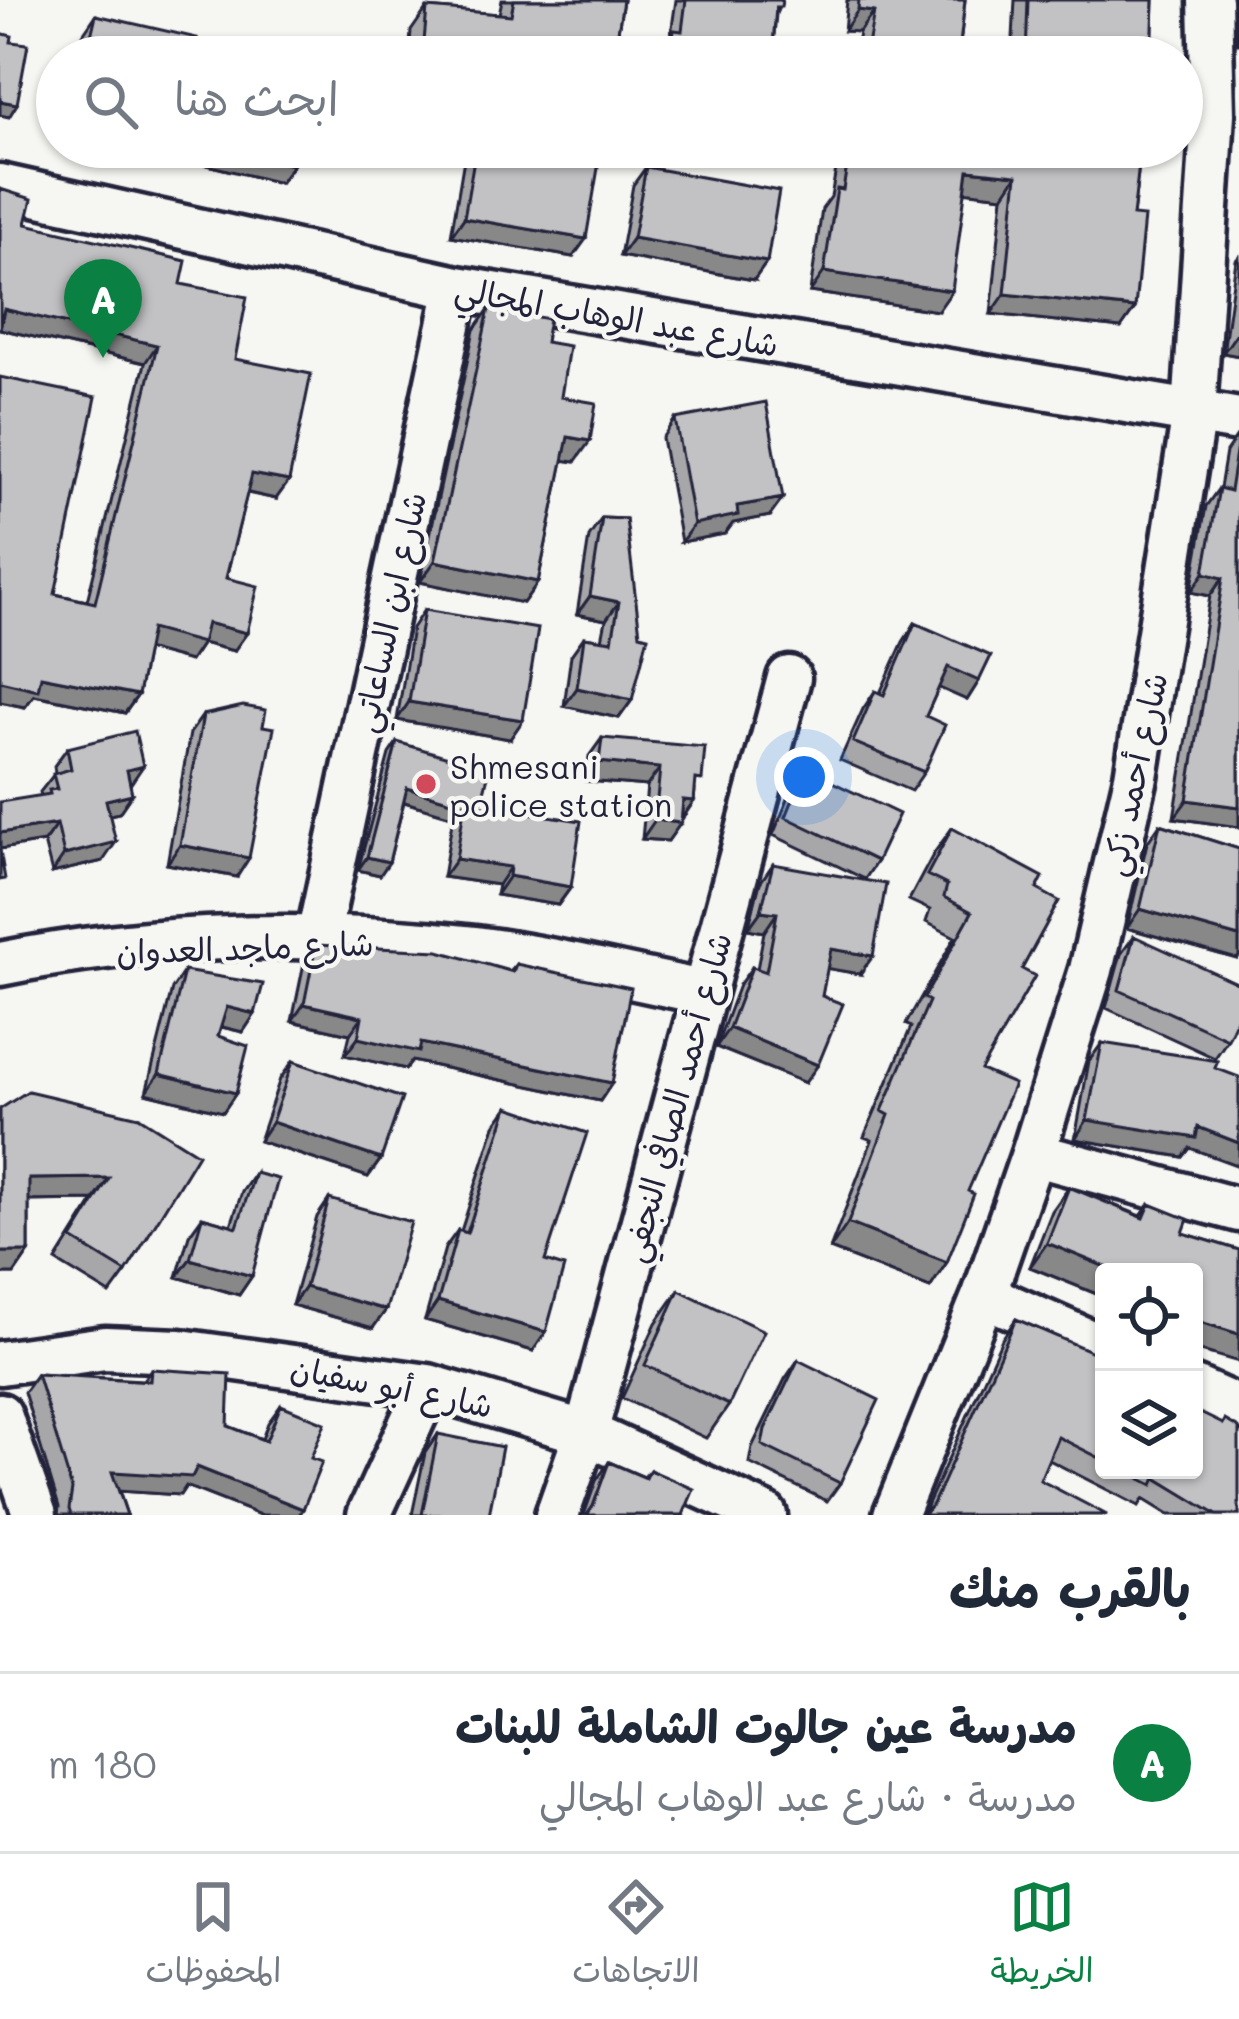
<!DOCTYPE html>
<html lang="ar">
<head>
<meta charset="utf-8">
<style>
	:root { --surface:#fff; --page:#f6f6f7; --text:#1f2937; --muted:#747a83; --line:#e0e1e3; --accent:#0b8043 }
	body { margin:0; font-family:Mali,"Playpen Sans Arabic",sans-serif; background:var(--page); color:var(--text); direction:rtl }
	.controls { position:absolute; right:36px; bottom:36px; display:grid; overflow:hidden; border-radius:12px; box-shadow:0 3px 9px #0004 }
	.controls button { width:108px; height:108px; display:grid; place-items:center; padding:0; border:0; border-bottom:3px solid var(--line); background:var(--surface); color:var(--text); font:60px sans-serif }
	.you { position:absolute; left:804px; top:777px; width:42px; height:42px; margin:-30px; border:9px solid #fff; border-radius:50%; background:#1a73e8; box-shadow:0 0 0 18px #1a73e833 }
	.badge { display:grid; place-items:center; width:78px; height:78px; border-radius:50%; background:var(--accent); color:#fff; font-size:39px; font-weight:700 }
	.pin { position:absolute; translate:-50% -99px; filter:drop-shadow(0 3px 6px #0008) }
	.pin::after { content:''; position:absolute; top:63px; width:42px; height:36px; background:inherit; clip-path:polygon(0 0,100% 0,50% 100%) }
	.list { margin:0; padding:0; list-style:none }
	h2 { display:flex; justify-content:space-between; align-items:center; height:156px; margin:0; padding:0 48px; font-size:51px }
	h2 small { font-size:39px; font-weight:400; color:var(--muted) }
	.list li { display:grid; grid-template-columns:78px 1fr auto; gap:36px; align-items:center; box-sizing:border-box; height:180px; padding:0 48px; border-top:3px solid var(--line) }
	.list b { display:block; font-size:45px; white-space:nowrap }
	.list p { margin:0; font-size:39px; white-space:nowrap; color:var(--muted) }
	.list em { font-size:39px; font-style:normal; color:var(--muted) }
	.icon { flex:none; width:66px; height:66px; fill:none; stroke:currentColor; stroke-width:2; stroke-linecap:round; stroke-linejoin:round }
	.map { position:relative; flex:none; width:1239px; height:1515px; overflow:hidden; direction:ltr }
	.search { position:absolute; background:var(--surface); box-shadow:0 3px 9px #0004; left:36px; right:36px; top:36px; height:132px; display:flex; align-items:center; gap:30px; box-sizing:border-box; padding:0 42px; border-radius:66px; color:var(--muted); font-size:45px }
	.sheet { height:336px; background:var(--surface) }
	nav { display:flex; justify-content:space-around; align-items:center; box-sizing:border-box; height:168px; border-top:3px solid var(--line); background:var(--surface); font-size:33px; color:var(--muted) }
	nav a { display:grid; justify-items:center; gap:6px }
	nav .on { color:var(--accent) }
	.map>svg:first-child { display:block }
</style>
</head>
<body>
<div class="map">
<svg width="1239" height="1515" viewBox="0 0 1239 1515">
	<rect width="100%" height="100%" fill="#f6f6f2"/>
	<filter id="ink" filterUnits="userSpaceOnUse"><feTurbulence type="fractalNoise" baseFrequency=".00833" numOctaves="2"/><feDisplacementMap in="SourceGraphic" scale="24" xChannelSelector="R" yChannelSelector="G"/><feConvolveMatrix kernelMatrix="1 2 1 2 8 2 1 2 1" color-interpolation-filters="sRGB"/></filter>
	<g filter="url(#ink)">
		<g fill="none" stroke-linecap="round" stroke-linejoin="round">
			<g stroke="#22223b" stroke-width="51">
				<path id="minor" d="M0 186 457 288 1239 420
					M318 937 457 288
					M0 964C151 933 323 930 476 948 552 958 627 977 702 992
					M1033 1154 1239 1210
					M984 1295 1104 1348
					M0 1363 105 1348 180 1351 428 1386 586 1433 765 1515
					M1194 1388 1239 1408
					M0 1415 35 1515
					M369 1515 428 1386
					M557 1515 586 1433 789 678
					M895 1515 984 1295 1033 1154 1091 970 1136 777 1194 413 1213 114 1210 0"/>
			</g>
			<use href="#minor" stroke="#f6f6f2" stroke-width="42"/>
		</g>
		<path fill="#a7a7a9" stroke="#22223b" stroke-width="3" d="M502 0H623L614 57H409L411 31 427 8 499 14Z
			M676 0H782L776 14 772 57H660L661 49 671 34Z
			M847 0H965L959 53 980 57H855L859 32 844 31Z
			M1015 0H1154L1152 57H1012Z
			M1236 0H1239V44H1237Z
			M96 15 195 45 244 57H78L83 34Z
			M187 147H297L293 165 280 183 199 163 202 150Z
			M472 147H515L573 257 451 236 464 159Z
			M840 147H1141L1133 216 1135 308 1121 328 991 314 1003 196 965 191 938 311 810 292 822 209 831 197Z
			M646 167 754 280 620 256 633 185Z
			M26 224 181 284 235 359 276 499 247 493 226 578 234 651 202 643 190 661 147 649 138 695 125 713 34 695 25 707 0 702V377L55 594 87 601 145 363 0 329Z
			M1239 257V356L1223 353 1236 260Z
			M489 309 545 342 561 397 575 462 563 460 538 582 523 603 420 582 474 330Z
			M675 419 770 516 733 523 725 534 681 542 662 438Z
			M1239 433V827L1174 818 1210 596 1191 592 1206 506 1219 488H1220L1226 452Z
			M602 518 626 519 632 700 619 718 564 706 571 655 584 637 602 640 606 620 577 614 589 537Z
			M424 610 510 739 397 720 412 628Z
			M915 623 979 681 967 700 939 687 926 716 924 772 911 791 840 760 863 709 875 691 880 693 903 642Z
			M203 715 237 877 167 864 190 733Z
			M602 738 695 790 694 801 668 841 642 839 647 786 586 781 589 756Z
			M397 742 480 806 571 887 558 905 496 895 498 885 443 877 452 822 455 817 404 802 389 862 380 875 358 870 389 754Z
			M67 748 130 785 132 794 119 813 109 815 103 861 52 873 44 842 0 849 41 795 40 792 55 773 54 766Z
			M805 769 877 861 865 879 773 835 793 787Z
			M1160 824 1239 849V956L1237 959 1127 928 1147 843Z
			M952 828 1037 889 1022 969 981 1070 968 1191 947 1262 930 1288 830 1249 872 1140 864 1137 911 1027 906 1024 955 937 926 922 930 910 909 900 934 853Z
			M773 864 860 974 827 968 805 1083 716 1047 739 985 752 967 757 969 764 932 748 929 760 883Z
			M1134 936 1228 1039 1215 1058 1106 1008 1121 954Z
			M316 945 510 971 516 964 612 1083 600 1101 412 1061 406 1069 345 1055 350 1034 292 1021 304 963Z
			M184 971 255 1014 243 1032 221 1027 218 1036 236 1093 223 1112 146 1093 172 989Z
			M1102 1043 1190 1148 1183 1157 1075 1139 1089 1061Z
			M293 1061 381 1159 368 1177 259 1141 280 1079Z
			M508 1107 545 1261 533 1351 425 1320 445 1248 458 1230 461 1231 495 1125Z
			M0 1109 139 1117 126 1272 110 1294 56 1261 94 1200 29 1201V1252L14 1274H0Z
			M255 1173 252 1276 239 1295 177 1277 189 1235 202 1217 231 1225 242 1192Z
			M1069 1187 1141 1216 1150 1204 1183 1233 1239 1250 1194 1349V1272H1104V1297L1030 1267 1052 1211Z
			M329 1199 373 1328 292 1305 317 1217Z
			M679 1290 729 1405 706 1438 622 1398 656 1323Z
			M1016 1319 1104 1364V1470H1194L1223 1424 1239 1515H1169L1143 1499 1139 1506 1049 1460 923 1515 1002 1339Z
			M798 1360 840 1483 827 1501 749 1463 752 1447 785 1379Z
			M151 1369 228 1426 262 1439 268 1423 281 1405 311 1458 303 1509 299 1515H260L186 1486 180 1495 119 1491 127 1515H58L59 1507 24 1392 37 1374 143 1380Z
			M438 1434 489 1515H412L425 1453Z
			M609 1462 644 1477 650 1470 683 1515H584L596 1481Z"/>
		<path fill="#888889" stroke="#22223b" stroke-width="3" d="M858 10 874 12 859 32 844 31Z
			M424 42 505 49 500 57H414Z
			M0 101 17 104 9 117 0 115Z
			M210 147H220L293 165 280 183 199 163Z
			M667 147H757L752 155Z
			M968 170 1017 175 1003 196 954 190Z
			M464 218 586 239 573 257 451 236Z
			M633 238 767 262 754 280 620 256Z
			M824 272 952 291 938 311 810 292Z
			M1005 294 1135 308 1121 328 991 314Z
			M4 309 157 345 145 363 0 329Z
			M1239 330V356L1223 353Z
			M568 437 590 441 575 462 553 459Z
			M252 474 289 481 276 499 240 491Z
			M783 498 770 516 733 523 725 534 681 542 694 524 737 506Z
			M435 561 538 582 523 603 420 582Z
			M1204 573 1223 578 1210 596 1191 592Z
			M590 596 619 602 606 620 577 614Z
			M207 623 247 633 234 651 202 643 190 661 138 647 151 629Z
			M948 667 979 681 967 700 935 686Z
			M41 676 138 695 125 713 34 695 25 707 0 702V681Z
			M577 688 632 700 619 718 564 706Z
			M409 702 523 720 510 739 397 720Z
			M599 762 660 768 647 786 586 781Z
			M143 766 130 785 127 770Z
			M407 788 464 804 455 817 398 800Z
			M132 794 119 813 93 819 106 800Z
			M683 800 694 801 681 819Z
			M1187 800 1239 807V827L1174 818Z
			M655 820 681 823 668 841 642 839Z
			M57 824 44 842 0 849V833Z
			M116 842 103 861 52 873 64 855Z
			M180 845 249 858 237 877 167 864Z
			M367 857 389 862 380 875 358 870Z
			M456 859 510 867 498 885 443 877Z
			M509 876 571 887 558 905 496 895Z
			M1140 909 1239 937V956L1237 959 1127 928Z
			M761 911 777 913 764 932 748 929Z
			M831 949 873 956 860 974 818 967Z
			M304 1004 362 1017 350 1034 292 1021Z
			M227 1007 255 1014 243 1032 214 1025Z
			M729 1028 818 1065 805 1083 716 1047Z
			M358 1038 421 1043 612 1083 600 1101 412 1061 406 1069 345 1055Z
			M159 1074 236 1093 223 1112 146 1093Z
			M1087 1120 1198 1127 1239 1143V1166L1190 1148 1183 1157 1075 1139Z
			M272 1122 381 1159 368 1177 259 1141Z
			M109 1178 94 1200 13 1201 29 1179Z
			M848 1223 947 1262 930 1288 830 1249Z
			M1047 1243 1118 1272H1104V1297L1030 1267Z
			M0 1252H29L14 1274H0Z
			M190 1259 252 1276 239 1295 177 1277Z
			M305 1287 386 1310 373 1328 292 1305Z
			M438 1301 546 1332 533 1351 425 1320Z
			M1194 1320 1239 1334V1362L1194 1349Z
			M197 1467 303 1509 299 1515H260L186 1486 180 1495 100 1490 112 1472Z"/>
		<path fill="#c2c2c4" stroke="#22223b" stroke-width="3" d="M514 0H623L614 57H504L505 49 424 42 427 8 511 15Z
			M686 0H782L781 7H776L772 57H671L674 30 682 31Z
			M859 0H965L959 53 980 57H866L874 12 858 10Z
			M1028 0H1154L1152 57H1026Z
			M96 15 197 38 195 45 244 57H86Z
			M0 33 12 36 11 42 28 44 17 104 0 101Z
			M220 147H297L293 165Z
			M476 147H515L599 162 586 239 464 218Z
			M850 147H1141L1133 216 1144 217 1135 308 1005 294 1017 175 968 170 952 291 824 272 837 189 843 190Z
			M646 167 779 191 767 262 633 238Z
			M0 189 32 199 26 224 186 261 181 284 247 297 235 359 311 374 289 481 252 474 226 578 258 586 247 633 207 623 202 643 151 629 138 695 41 676 38 690 0 681V377L96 397 55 594 95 603 157 345 4 309 0 328Z
			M489 309 549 319 545 342 569 346 561 397 596 403 590 441 568 437 538 582 435 561Z
			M766 402 783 498 737 506 738 515 694 524 675 419Z
			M1239 433V807L1187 800 1223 578 1204 573 1219 488 1230 491Z
			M602 518 626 519 640 634 648 636 632 700 577 688 584 637 612 641 619 602 590 596Z
			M424 610 538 629 523 720 409 702Z
			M915 623 991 656 979 681 948 667 926 716 945 725 924 772 853 742 875 691 884 695Z
			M243 706 266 710 263 726 274 728 249 858 180 845 203 715Z
			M135 731 143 766 127 770 132 794 106 800 116 842 64 855 57 824 0 833V802L50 794 49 790 57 789 53 774 71 769 67 748Z
			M602 738 705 747 702 780 696 779 694 801 683 800 681 823 655 820 660 768 599 762Z
			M397 742 490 769 480 806 465 805 407 788 389 862 367 857Z
			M805 769 899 814 877 861 786 817Z
			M465 803 581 821 571 887 509 876 510 867 456 859Z
			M1160 824 1239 849V937L1140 909Z
			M952 828 1043 877 1037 889 1059 901 1022 969 1035 976 981 1070 1014 1084 968 1191 974 1194 947 1262 848 1223 889 1115 882 1111 929 1001 924 998 972 912 944 897 947 885 927 875Z
			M0 850 5 879 0 880Z
			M773 864 886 884 873 956 831 949 822 996 843 1004 818 1065 729 1028 752 967 766 972 777 913 761 911Z
			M1134 936 1239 984V1015L1228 1039 1119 990Z
			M316 945 439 951 513 972 516 964 631 988 612 1083 421 1043 419 1052 358 1038 362 1017 304 1004Z
			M184 971 263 984 255 1014 227 1007 218 1036 248 1046 236 1093 159 1074Z
			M1102 1043 1218 1061 1215 1068 1239 1077V1143L1198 1127 1196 1138 1087 1120Z
			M293 1061 402 1098 381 1159 272 1122Z
			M28 1091 139 1117 198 1154 126 1272 72 1239 109 1178 29 1179V1252H0V1109Z
			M508 1107 587 1133 545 1261 564 1267 546 1332 438 1301 458 1230 467 1233Z
			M255 1173 278 1179 252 1276 190 1259 202 1217 237 1227Z
			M1069 1187 1144 1218 1150 1204 1188 1219 1183 1233 1239 1250V1334L1194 1320 1197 1304 1194 1303V1272H1118L1047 1243Z
			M329 1199 411 1222 386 1310 305 1287Z
			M679 1290 764 1331 729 1405 645 1365Z
			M1016 1319 1095 1353 1093 1358 1104 1364V1460L1058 1437 1040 1480 1107 1515H923L933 1504Z
			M798 1360 879 1400 840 1483 762 1445 765 1429Z
			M151 1369 230 1374 228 1426 266 1441 281 1405 325 1423 311 1458 322 1462 303 1509 197 1467 192 1477 112 1472 127 1515H71L69 1509 72 1489 37 1374 150 1381Z
			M1194 1410 1223 1424 1225 1420 1239 1428V1515H1217L1156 1478 1153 1485 1123 1470H1194Z
			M438 1434 502 1447 489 1515H422Z
			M609 1462 646 1478 650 1470 694 1489 683 1515H587L593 1506Z"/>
	</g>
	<circle fill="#d1495b" stroke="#f6f6f2" stroke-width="4.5" cx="426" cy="784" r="12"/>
	<g text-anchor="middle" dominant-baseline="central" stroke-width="9" stroke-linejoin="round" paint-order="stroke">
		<g font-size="33" fill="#22223b" stroke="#f6f6f2">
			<text transform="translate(617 315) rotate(10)">شارع عبد الوهاب المجالي</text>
			<text transform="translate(388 612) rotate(-78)">شارع ابن الساعاتي</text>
			<text transform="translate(1133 774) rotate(-78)">شارع أحمد زكي</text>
			<text transform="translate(245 946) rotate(-2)">شارع ماجد العدوان</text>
			<text transform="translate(675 1097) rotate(-75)">شارع أحمد الصافي النجفي</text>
			<text transform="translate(392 1385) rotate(11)">شارع أبو سفيان</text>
		</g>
		<g font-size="33" fill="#22223b" stroke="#f6f6f2" text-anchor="start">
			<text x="450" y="765">Shmesani<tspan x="450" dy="38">police station</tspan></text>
		</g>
	</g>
</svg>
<div class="controls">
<button><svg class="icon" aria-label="locate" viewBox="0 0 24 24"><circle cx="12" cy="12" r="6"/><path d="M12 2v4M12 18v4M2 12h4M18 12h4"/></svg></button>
<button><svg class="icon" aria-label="layers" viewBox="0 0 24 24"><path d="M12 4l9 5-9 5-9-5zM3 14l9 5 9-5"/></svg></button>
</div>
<div class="you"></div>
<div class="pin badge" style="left:103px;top:358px">A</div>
<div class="search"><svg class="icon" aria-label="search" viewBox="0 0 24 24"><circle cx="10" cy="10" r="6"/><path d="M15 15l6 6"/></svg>ابحث هنا</div>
</div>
<section class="sheet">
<h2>بالقرب منك<small></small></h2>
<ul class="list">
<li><span class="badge">A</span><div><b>مدرسة عين جالوت الشاملة للبنات</b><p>مدرسة · شارع عبد الوهاب المجالي</p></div><em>180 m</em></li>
</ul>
</section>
<nav>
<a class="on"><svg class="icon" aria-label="map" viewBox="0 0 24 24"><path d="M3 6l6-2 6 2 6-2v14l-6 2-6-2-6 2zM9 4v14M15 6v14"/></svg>الخريطة</a>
<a><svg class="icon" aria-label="directions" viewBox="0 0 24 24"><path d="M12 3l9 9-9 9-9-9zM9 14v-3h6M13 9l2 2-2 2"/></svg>الاتجاهات</a>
<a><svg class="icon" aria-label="saved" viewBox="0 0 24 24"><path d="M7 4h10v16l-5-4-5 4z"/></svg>المحفوظات</a>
</nav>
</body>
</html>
